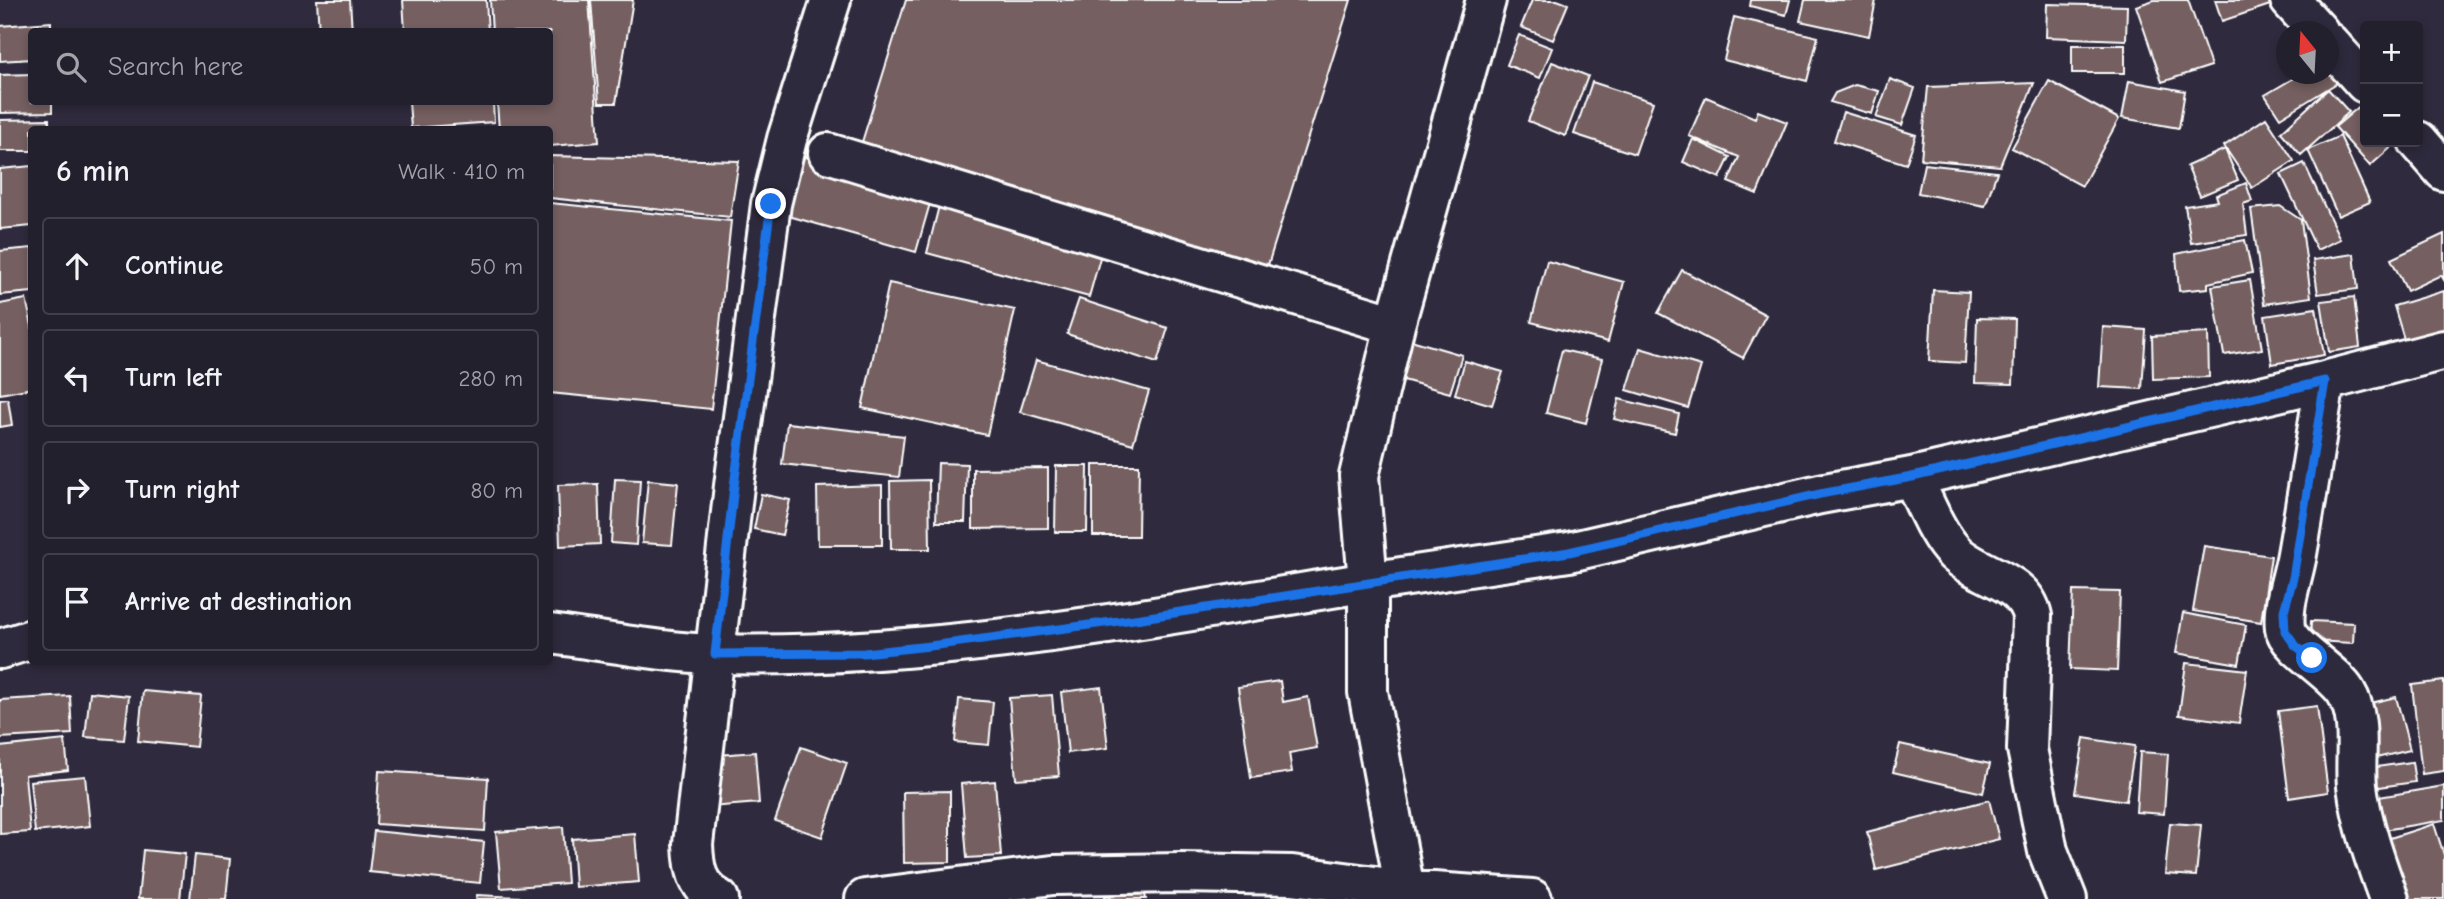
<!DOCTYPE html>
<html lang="en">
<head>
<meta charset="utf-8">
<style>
	:root { --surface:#23202e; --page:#2b2836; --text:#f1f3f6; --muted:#a3a3aa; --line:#403e4a }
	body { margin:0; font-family:"Comic Neue",sans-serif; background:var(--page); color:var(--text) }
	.controls { position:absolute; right:21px; top:21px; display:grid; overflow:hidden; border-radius:7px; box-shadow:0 4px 10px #0003 }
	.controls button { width:63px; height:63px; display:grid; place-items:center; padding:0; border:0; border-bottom:2px solid var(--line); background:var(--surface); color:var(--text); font:35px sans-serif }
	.compass { position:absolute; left:2276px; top:21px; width:63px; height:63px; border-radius:50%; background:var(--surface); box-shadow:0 4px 10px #0003; rotate:342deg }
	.stop { position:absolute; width:21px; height:21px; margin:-16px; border:5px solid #1a73e8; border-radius:50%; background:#fff }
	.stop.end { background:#1a73e8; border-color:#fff; box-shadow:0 2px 7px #0008 }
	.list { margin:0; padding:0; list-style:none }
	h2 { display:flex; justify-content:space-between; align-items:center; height:91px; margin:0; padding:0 28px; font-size:30px }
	h2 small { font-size:23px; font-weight:400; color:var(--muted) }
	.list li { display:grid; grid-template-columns:46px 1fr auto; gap:21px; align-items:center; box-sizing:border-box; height:98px; margin:0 14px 14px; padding:0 14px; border:2px solid var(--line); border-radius:7px }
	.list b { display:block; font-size:26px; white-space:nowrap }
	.list em { font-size:23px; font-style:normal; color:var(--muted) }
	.icon { flex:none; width:38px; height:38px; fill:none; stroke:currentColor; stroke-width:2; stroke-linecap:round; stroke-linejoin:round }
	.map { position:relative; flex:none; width:2444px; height:899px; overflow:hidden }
	.search { position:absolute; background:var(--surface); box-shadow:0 4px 10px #0003; left:28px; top:28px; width:525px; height:77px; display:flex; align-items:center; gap:18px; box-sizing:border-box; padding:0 24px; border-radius:7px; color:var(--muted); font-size:26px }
	.panel { position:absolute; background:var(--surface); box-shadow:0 4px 10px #0003; left:28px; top:126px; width:525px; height:539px; border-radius:7px }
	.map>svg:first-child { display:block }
</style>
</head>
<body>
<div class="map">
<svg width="2444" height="899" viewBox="0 0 2444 899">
	<rect width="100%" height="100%" fill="#2f2a3d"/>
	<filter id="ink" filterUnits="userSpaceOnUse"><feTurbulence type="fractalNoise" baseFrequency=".0143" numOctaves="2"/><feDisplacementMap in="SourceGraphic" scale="14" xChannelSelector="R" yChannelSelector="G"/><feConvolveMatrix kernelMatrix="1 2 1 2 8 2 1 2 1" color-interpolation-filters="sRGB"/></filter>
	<g filter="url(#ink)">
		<path fill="#745f61" stroke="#fff" stroke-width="2" d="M317 0H350L352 32H319Z
			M403 0H486L488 32H405Z
			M490 0H589L599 142 550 146V130H499L497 102H550V32H492Z
			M591 0H633L616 103H599Z
			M906 0H1351L1267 268 862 142Z
			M1532 0H1557L1568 4 1553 40 1521 27Z
			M1751 0H1790L1786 15 1750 6Z
			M1805 0H1876L1869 36 1800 21Z
			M2154 0H2188L2211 66 2162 82 2136 6Z
			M2215 0H2275L2276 3 2222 21Z
			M2047 4 2127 6 2126 40 2046 37Z
			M1734 17 1818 37 1807 81 1724 60Z
			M51 22V32H32V59L0 61V26Z
			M1519 35 1552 48 1540 78 1507 65Z
			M2072 45H2125V73H2072Z
			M1552 62 1588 76 1565 136 1528 121Z
			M2328 68 2337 83 2280 118 2265 95 2301 74H2328Z
			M32 74V102H52V112L0 113V75Z
			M1890 79 1915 88 1902 125 1876 117Z
			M2049 81 2119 119 2082 186 2012 148Z
			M2129 81 2185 91 2179 128 2122 118Z
			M1592 82 1653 102 1635 154 1574 134Z
			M2034 83 2000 166 1921 159 1928 87Z
			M1855 85 1879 91 1872 114 1830 102 1835 93Z
			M2328 89 2349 112 2301 155 2281 132Z
			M1706 97 1755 118 1758 111 1787 122 1757 194 1728 182 1739 157 1689 136Z
			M409 102H493L494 122 411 128Z
			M2361 105 2365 110V142H2393L2395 144 2370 166 2335 127Z
			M1843 112 1916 135 1906 164 1834 141Z
			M2266 118 2294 161 2252 188 2224 146Z
			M49 119V130H32V151H0V120Z
			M2340 136 2370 202 2338 216 2308 150Z
			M1693 139 1730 157 1720 178 1683 162Z
			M2225 149 2238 180 2200 196 2187 166Z
			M795 154 933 193 916 252 778 213Z
			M550 156 739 161 730 217 550 198Z
			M2304 163 2340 239 2317 250 2281 174Z
			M1924 164 1997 172 1985 206 1918 193Z
			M32 166V226L0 229V169Z
			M2246 183 2252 201 2243 204 2247 235 2191 243 2185 206 2218 201 2216 195Z
			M940 202 1103 247 1089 297 927 253Z
			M550 203 731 221 711 409 550 393Z
			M2280 206 2301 220 2311 297 2264 304 2251 209Z
			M2444 234V280L2441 275 2407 291 2391 259Z
			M2245 240 2252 273 2208 283V288L2179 291 2176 254Z
			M32 248V292L0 295V251Z
			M2354 254 2358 289 2318 294 2313 260Z
			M1547 261 1624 282 1608 342 1531 322Z
			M1682 270 1766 315 1743 358 1658 313Z
			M2250 280 2262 349 2224 355 2212 286Z
			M889 283 1015 310 987 435 862 408Z
			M1933 290 1969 292 1965 363 1929 361Z
			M2444 291V334L2406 346 2394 306Z
			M2354 297 2360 347 2329 352 2321 301Z
			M26 299 32 326V388L0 394V304Z
			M1079 299 1168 328 1157 363 1067 334Z
			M2316 308 2324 355 2272 364 2265 316Z
			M1977 318 2015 319 2013 384 1975 383Z
			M2103 327 2146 330 2142 389 2099 387Z
			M2208 333 2209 377 2153 379 2152 336Z
			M1411 340 1462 355 1450 393 1400 379Z
			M1640 348 1701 366 1688 408 1627 390Z
			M1562 350 1602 359 1586 423 1546 413Z
			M1036 360 1149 391 1133 444 1020 412Z
			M1465 361 1503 372 1492 405 1455 394Z
			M8 399 12 425 0 427V400Z
			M1619 399 1679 414 1675 433 1614 419Z
			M787 423 904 436 899 477 782 464Z
			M938 463 967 464 965 522H936Z
			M1093 465H1139L1138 536H1093Z
			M1056 466H1088L1087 532H1055Z
			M1048 468V528L973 529V469Z
			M615 479 640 480 636 545 611 543Z
			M648 480 678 483 672 545 642 543Z
			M929 480 930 549H891L890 481Z
			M598 484 600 544 560 546 558 485Z
			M882 485V545H818L817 487Z
			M761 494 790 500 782 535 754 529Z
			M2204 546 2271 556 2261 622 2193 611Z
			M2073 591 2120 592 2117 671 2070 669Z
			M2183 613 2246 625 2239 664 2176 653Z
			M2311 621 2354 623 2353 643 2310 641Z
			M2186 663 2247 670 2239 723 2179 715Z
			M1280 681 1283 702 1308 697 1317 748 1289 753 1292 772 1251 778 1238 687Z
			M2444 681V771L2422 774 2412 685Z
			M1101 687 1108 748 1068 753 1061 692Z
			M143 691 201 696 196 747 138 741Z
			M90 692 129 696 124 740 85 737Z
			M1052 695 1059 776 1016 779 1009 698Z
			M70 696 72 734 0 738V700Z
			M2396 697 2410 750 2372 759 2358 706Z
			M959 699 993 702 989 745 955 742Z
			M2317 706 2328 792 2289 798 2278 711Z
			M2084 738 2135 746 2126 801 2075 793Z
			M65 740 68 770 25 775 30 832 0 834V747Z
			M1900 744 1990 764 1983 793 1893 772Z
			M801 747 847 763 822 837 775 821Z
			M755 752 759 803 710 807 706 756Z
			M2140 752 2168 754 2164 814 2136 812Z
			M2412 762 2415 782 2372 788 2369 768Z
			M379 771 488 778 485 831 376 824Z
			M85 776 90 826 35 832 30 781Z
			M995 781 1001 856 967 858 961 784Z
			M2444 786V820L2372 832 2367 799Z
			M950 791V862L904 863 903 792Z
			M1989 800 1999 839 1876 870 1867 832Z
			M2170 823 2201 825 2196 876 2165 874Z
			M2434 824 2444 855V899H2403L2384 840Z
			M563 827 567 883 501 888 496 832Z
			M374 831 484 842 480 883 369 872Z
			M635 834 639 882 575 887 572 839Z
			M143 850 185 854 180 899H138Z
			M195 855 230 859 226 899H190Z
			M1145 894 1146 899H1105V896Z
			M477 895 519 897 518 899H476Z"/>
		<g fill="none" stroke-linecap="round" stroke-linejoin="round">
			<g stroke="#fff" stroke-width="44">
				<path id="minor" d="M2290 0 2319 32
					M2328 42 2365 83
					M2418 141 2444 171
					M828 153 1395 325
					M2325 381C2316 439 2307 497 2297 554 2293 578 2282 604 2285 628 2287 646 2334 672 2346 692 2363 720 2354 756 2357 786 2362 824 2376 863 2389 899
					M1912 477C1925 502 1936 534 1955 553 1980 577 2024 579 2032 616L2027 749 2048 851 2067 899
					M550 634C605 641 662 653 718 654 936 659 1153 617 1368 582L1359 476 1395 325 1486 0
					M0 649 32 639
					M719 899C696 886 694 868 693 844L734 486 771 204 787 139 831 0
					M865 899 1053 875 1181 873 1292 875 1405 890 1532 899
					M1403 899 1405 890 1368 692V582L1569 552 1820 494 1912 477 2325 381 2444 350"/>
			</g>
			<use href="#minor" stroke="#2f2a3d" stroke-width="38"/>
		</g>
	</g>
	<g fill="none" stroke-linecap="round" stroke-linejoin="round" filter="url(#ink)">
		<path stroke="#1a73e8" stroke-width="9" d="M771 204 734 486 715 654 864 653 930 646 1142 618 1569 552 1820 494 1912 477 2325 381 2293 578 2284 611 2285 631 2296 646 2312 658"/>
	</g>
</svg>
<div class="controls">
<button>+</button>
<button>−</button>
</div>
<svg class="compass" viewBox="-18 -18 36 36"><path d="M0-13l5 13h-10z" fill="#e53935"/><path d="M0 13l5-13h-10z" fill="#a3a3aa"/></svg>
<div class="stop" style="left:2312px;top:658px"></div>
<div class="stop end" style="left:771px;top:204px"></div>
<div class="search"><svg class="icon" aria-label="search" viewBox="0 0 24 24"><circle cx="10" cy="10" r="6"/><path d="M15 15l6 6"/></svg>Search here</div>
<section class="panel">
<h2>6 min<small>Walk · 410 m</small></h2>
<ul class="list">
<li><svg class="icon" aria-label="ahead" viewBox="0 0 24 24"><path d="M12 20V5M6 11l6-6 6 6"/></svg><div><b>Continue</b></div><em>50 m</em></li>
<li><svg class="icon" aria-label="left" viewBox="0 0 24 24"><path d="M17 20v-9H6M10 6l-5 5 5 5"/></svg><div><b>Turn left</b></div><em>280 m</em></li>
<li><svg class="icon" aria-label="right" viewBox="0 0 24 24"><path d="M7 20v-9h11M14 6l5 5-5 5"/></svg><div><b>Turn right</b></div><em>80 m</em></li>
<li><svg class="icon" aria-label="arrive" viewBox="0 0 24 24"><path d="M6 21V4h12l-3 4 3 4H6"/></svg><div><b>Arrive at destination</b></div></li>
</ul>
</section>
</div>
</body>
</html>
